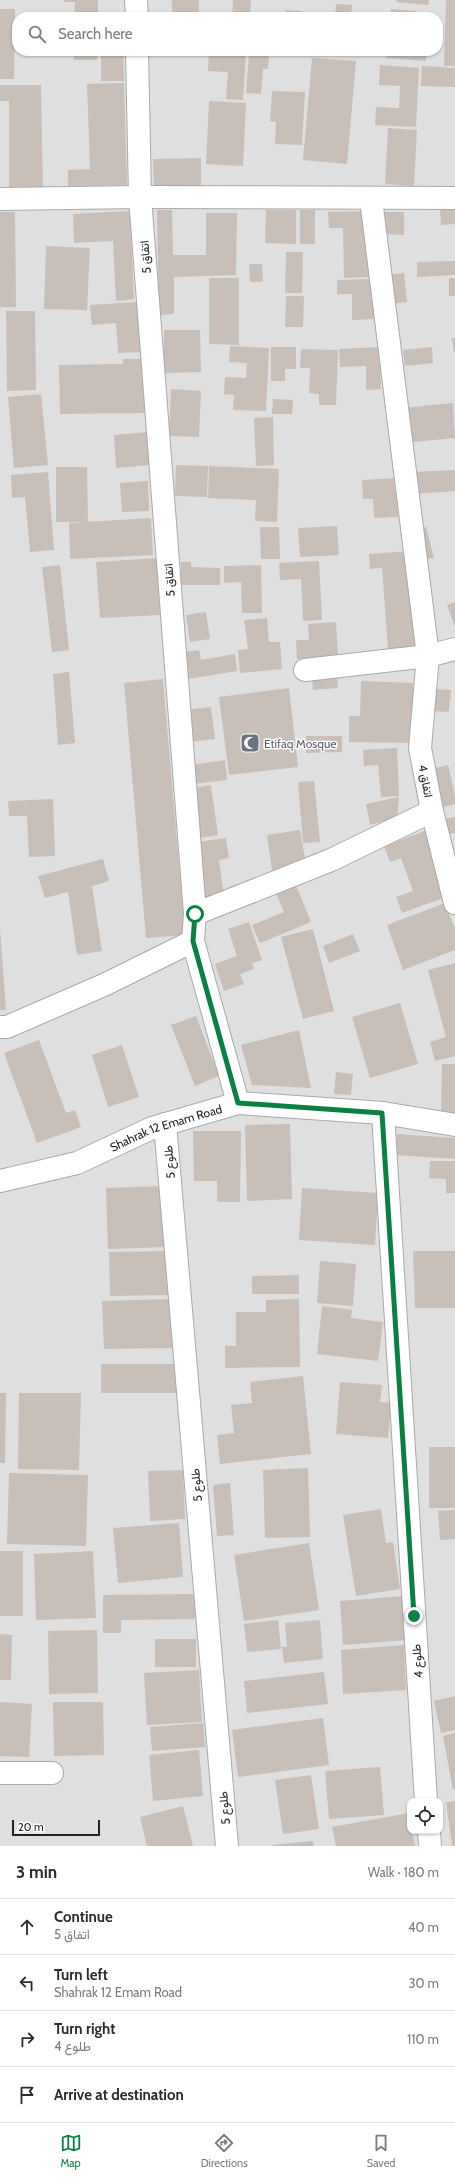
<!DOCTYPE html>
<html lang="en">
<head>
<meta charset="utf-8">
<style>
	:root { --surface:#fff; --page:#f7f7f7; --text:#2b2b33; --muted:#7c7c81; --line:#e1e1e2; --accent:#0b8043 }
	body { margin:0; font-family:Cabin,Vazirmatn,sans-serif; background:var(--page); color:var(--text) }
	.controls { position:absolute; right:12px; bottom:12px; display:grid; overflow:hidden; border-radius:8px; box-shadow:0 1px 3px #0004 }
	.controls button { width:36px; height:36px; display:grid; place-items:center; padding:0; border:0; border-bottom:1px solid var(--line); background:var(--surface); color:var(--text); font:20px sans-serif }
	.scale { position:absolute; left:12px; bottom:10px; width:88px; box-sizing:border-box; padding-left:4px; border:2px solid #222; border-top:0; font-size:11px; line-height:14px; white-space:nowrap; color:#222; -webkit-text-stroke:3px #fff; paint-order:stroke }
	.stop { position:absolute; width:12px; height:12px; margin:-9px; border:3px solid #0b8043; border-radius:50%; background:#fff }
	.stop.end { background:#0b8043; border-color:#fff; box-shadow:0 1px 4px #0008 }
	.list { margin:0; padding:0; list-style:none }
	h2 { display:flex; justify-content:space-between; align-items:center; height:52px; margin:0; padding:0 16px; font-size:17px }
	h2 small { font-size:13px; font-weight:400; color:var(--muted) }
	.list li { display:grid; grid-template-columns:26px 1fr auto; gap:12px; align-items:center; box-sizing:border-box; height:56px; padding:0 16px; border-top:1px solid var(--line) }
	.list b { display:block; font-size:15px; white-space:nowrap }
	.list p { margin:0; font-size:13px; white-space:nowrap; color:var(--muted) }
	.list em { font-size:13px; font-style:normal; color:var(--muted) }
	.icon { flex:none; width:22px; height:22px; fill:none; stroke:currentColor; stroke-width:2; stroke-linecap:round; stroke-linejoin:round }
	.map { position:relative; flex:none; width:455px; height:1846px; overflow:hidden }
	.search { position:absolute; background:var(--surface); box-shadow:0 1px 3px #0004; left:12px; right:12px; top:12px; height:44px; display:flex; align-items:center; gap:10px; box-sizing:border-box; padding:0 14px; border-radius:16px; color:var(--muted); font-size:15px }
	.sheet { height:276px; background:var(--surface) }
	nav { display:flex; justify-content:space-around; align-items:center; box-sizing:border-box; height:56px; border-top:1px solid var(--line); background:var(--surface); font-size:11px; color:var(--muted) }
	nav a { display:grid; justify-items:center; gap:2px }
	nav .on { color:var(--accent) }
	.map>svg:first-child { display:block }
</style>
</head>
<body>
<div class="map">
<svg width="455" height="1846" viewBox="0 0 455 1846">
	<rect width="100%" height="100%" fill="#f2efe9"/>
	<path fill="#e0dfdf" fill-rule="evenodd" d="M0 0H455V1846H0ZM17 17H438V51H17ZM410 1801H440V1831H410Z"/>
	<path fill="#c7bfb8" d="M64 0H98V17H74L75 2H64Z
		M172 0H199V17H172Z
		M233 0H251L250 17H232Z
		M397 0H429L428 5 396 2Z
		M446 0H455V66H444Z
		M336 4 352 5 351 17H335Z
		M0 9H15L14 79H0Z
		M391 9 416 11V15L423 17H390Z
		M286 10 302 11V17H286Z
		M74 51H98L97 60H74Z
		M101 51H123L124 81H101Z
		M209 51 246 53 243 100 226 99 228 72 208 71Z
		M252 51H300V55Z
		M387 51H427L426 61 387 58Z
		M249 53 269 54 268 69H263L261 94 246 93Z
		M312 58 356 61 347 164 303 160Z
		M380 65 419 68 416 127 375 125 376 107 399 108 400 86 379 85Z
		M422 66 455 68V87L421 86Z
		M124 83 127 185 68 186V170L90 169 87 84Z
		M0 85H41L43 189H9V101H0Z
		M272 91 305 92 302 145 275 144 276 122 270 121Z
		M209 101 246 103 243 166 206 164Z
		M388 128 417 130 414 186 385 184Z
		M201 158V188L154 189 153 159Z
		M440 209H455V224L441 225Z
		M157 210H172L173 255H206V213H237L236 275 174 277V314L159 315Z
		M266 210H296V244L265 243Z
		M300 210H315V244H300Z
		M130 211 134 299 116 301 113 241 74 243 73 214Z
		M369 211 370 277 344 278 343 228H329L328 212Z
		M0 212H15L16 307H0Z
		M384 212H404V235L383 234Z
		M46 246 90 248 87 310 44 309Z
		M286 252H303L302 293H285Z
		M455 261V275L417 277V262Z
		M249 264H262L263 282H250Z
		M404 273 407 302 390 304 387 275Z
		M209 278H239V345L209 344Z
		M449 278H455V296H449Z
		M375 279V319L352 320V294H337V280Z
		M286 296H304L303 327H285Z
		M138 302 142 352 118 353 116 323 92 325 90 305Z
		M6 311H35L36 390 7 391Z
		M164 330H200L201 372 164 373Z
		M452 338H455V352H454Z
		M230 346 269 348 266 411 233 410 234 395 224 394 225 377 246 378 247 363 229 362Z
		M271 347H296V369H285V381H271Z
		M379 347 381 389 366 390V366L340 367 339 349Z
		M432 347 433 363 405 366 403 350Z
		M301 349 338 350 336 405H319V394L309 393 310 368H300Z
		M123 359H144L145 413 60 414 59 365 123 364Z
		M171 389 201 391 199 437 169 436Z
		M41 394 48 465 14 468 8 397Z
		M273 399 293 400 292 414H272Z
		M453 403 455 438 413 442 411 426 405 427 403 408Z
		M273 417 274 465 256 466 254 418Z
		M147 432 149 465 116 468 114 435Z
		M176 465 208 466 207 497 175 496Z
		M209 466 279 469 277 522 255 521 256 500 208 498Z
		M56 467H87L88 522H56Z
		M455 470V491L413 494 412 472Z
		M48 472 54 550 30 552 25 497 12 498 11 475Z
		M396 478 398 517 374 518 373 499H363L362 480Z
		M148 481 149 511 122 512 120 483Z
		M151 518 153 555 70 559 69 523Z
		M337 526 339 555 300 557 298 528Z
		M260 527H279L280 559H261Z
		M426 527 434 558 421 560 414 529Z
		M409 551 415 647 388 649 382 568 370 569 369 554Z
		M157 558 160 615 100 618 96 562Z
		M319 561 322 620 303 621 301 579 280 580 279 563Z
		M181 562H191V567L220 568V585H181Z
		M60 565 69 650 52 652 42 567Z
		M261 565 262 613H242L241 582 224 583V566Z
		M455 602V627L447 605Z
		M206 612 210 639 190 642 186 615Z
		M267 618 269 642H280L282 669 240 673 238 650 248 649 244 620Z
		M336 622 338 657 297 659 296 640H309L308 624Z
		M199 650 201 660 235 654 237 671 188 679 184 652Z
		M69 672 75 743 58 745 53 674Z
		M337 676 338 688 313 690 312 678Z
		M163 679 185 935 146 938 124 683Z
		M361 681 413 683 412 743 349 742V716H360Z
		M289 688 298 767 229 775 219 697Z
		M433 689 451 690 449 712 431 711Z
		M211 707 215 739 188 742 184 710Z
		M306 736H342V752L306 753Z
		M397 748 399 796 381 797 378 765 364 766 363 750Z
		M225 760 227 780 193 784 191 765Z
		M448 765 455 795V804L441 808 431 769Z
		M314 781 320 842 303 843 298 782Z
		M211 785 218 835 199 838 192 788Z
		M399 797 397 818 370 825 366 804Z
		M53 799 55 856 29 857 27 816H9L8 801Z
		M455 817V833L446 834 444 819Z
		M300 830 306 864 272 870 267 835Z
		M425 831 449 896 402 913 396 897 413 891 401 858 390 862 384 846Z
		M226 838 229 858 219 860 224 898 205 900 197 842Z
		M103 859 109 881 92 886 102 951 77 955 68 892 45 898 38 876Z
		M295 883 311 922 260 943 252 925 284 912 275 891Z
		M445 903 455 929V950L403 970 387 925Z
		M249 922 262 960 252 963 254 969 240 974 244 984 224 991 215 964 237 956 228 929Z
		M0 928 6 1010H0Z
		M313 929 334 1011 303 1019 281 937Z
		M353 934 360 951 329 963 323 946Z
		M455 963V1056L435 1061 430 1042 446 1037 428 970Z
		M400 1003 418 1064 370 1078 352 1017Z
		M196 1016 219 1076 195 1086 171 1025Z
		M299 1030 311 1088 252 1085 241 1045Z
		M39 1040 66 1113 75 1110 81 1127 37 1143 4 1053Z
		M122 1045 139 1097 108 1107 92 1055Z
		M442 1064H455V1114L441 1113Z
		M336 1072 353 1074 351 1095 334 1094Z
		M290 1124 292 1199 247 1201 245 1125Z
		M193 1131H241L240 1202H217V1181H194Z
		M397 1134 455 1138V1159L395 1155Z
		M430 1161H455V1193H446V1179L429 1178Z
		M165 1186 167 1247 108 1249 106 1188Z
		M302 1188 378 1193 375 1245 299 1240Z
		M170 1251 171 1295 110 1296 109 1252Z
		M413 1251H455V1308H415Z
		M320 1261 356 1264 353 1306 317 1303Z
		M299 1275V1294H252V1276Z
		M173 1299V1348L104 1349 102 1301Z
		M299 1299 300 1367 225 1368V1346H236V1312H266V1300Z
		M322 1306 352 1310 351 1318 383 1322 378 1361 317 1354Z
		M101 1364H176V1393H101Z
		M303 1376 311 1454 220 1464 217 1435 234 1433 231 1405 252 1403 250 1382Z
		M340 1382 382 1385 380 1402 391 1403 388 1438 336 1434Z
		M0 1393H6L5 1463H0Z
		M19 1393H81L79 1470 18 1469Z
		M429 1447H455V1508H429Z
		M308 1468 310 1537 265 1538 263 1470Z
		M183 1470 185 1519 150 1521 148 1471Z
		M9 1473 88 1475 86 1546 7 1544Z
		M230 1483 234 1535 217 1536 213 1485Z
		M381 1509 386 1543 393 1542 400 1589 356 1596 343 1515Z
		M455 1510V1539L440 1540 438 1511Z
		M179 1523 183 1577 118 1583 113 1528Z
		M309 1543 319 1610 244 1621 234 1555Z
		M0 1551H23V1616H0Z
		M93 1551 96 1618 36 1620 34 1554Z
		M194 1594 195 1619 121 1620V1633H103V1595Z
		M403 1596 407 1640 343 1645 340 1601Z
		M278 1620 281 1649 247 1652 244 1624Z
		M320 1620 323 1659 284 1663 282 1647H287L285 1623Z
		M97 1630 98 1693 49 1694 48 1631Z
		M0 1634 12 1635 11 1680H0Z
		M155 1639H196V1667H155Z
		M404 1645 406 1690 343 1694 341 1650Z
		M199 1670 202 1722 147 1725 144 1673Z
		M324 1672 328 1704 247 1713 244 1681Z
		M455 1696V1730L441 1733 434 1701Z
		M0 1702 32 1704 29 1757 0 1756Z
		M53 1702H103L104 1755 54 1756Z
		M323 1718 329 1765 238 1777 232 1730Z
		M203 1723 205 1747 152 1751 150 1727Z
		M455 1733V1789L453 1790 443 1736Z
		M199 1750 203 1796 153 1801 149 1755Z
		M380 1767 384 1815 329 1819 325 1771Z
		M311 1775 319 1829 283 1834 275 1780Z
		M455 1801V1846H452L446 1802Z
		M183 1806 193 1846H147L140 1817Z
		M409 1813 410 1831H412L415 1846H336L332 1827Z
		M313 1841 314 1846H272V1845Z"/>
	<g fill="none" stroke-linecap="round" stroke-linejoin="round">
		<g stroke="#a9a9a9" stroke-width="24">
			<g id="street">
				<path d="M136 0 137 17"/>
				<path d="M137 51 140 197 195 914 193 941 238 1103"/>
				<path d="M0 199 140 197 455 198"/>
				<path d="M371 199 428 656 420 748 432 811 455 903"/>
				<path d="M305 670 428 656 455 649"/>
				<path d="M195 914 331 860 432 811"/>
				<path d="M0 1027H7L106 984 193 941"/>
				<path d="M383 1113 426 1801"/>
				<path d="M165 1124 227 1846"/>
				<path id="s1" d="M0 1181 77 1163 152 1128 238 1103 383 1113 455 1125"/>
				<path d="M0 1773H52"/>
				<path d="M429 1831 430 1846"/>
			</g>
		</g>
		<use href="#street" stroke="#fff" stroke-width="22"/>
	</g>
	<g fill="none" stroke-linecap="round" stroke-linejoin="round">
		<path stroke="#0b8043" stroke-width="5" d="M195 914 193 941 238 1103 382 1113 414 1616"/>
	</g>
	<defs>
		<g id="mosque-square" transform="scale(1)"><rect x="-9" y="-9" width="18" height="18" rx="4" fill="#6b7280" stroke="#fff"/><path d="M3.5-4.9A6 6 0 1 0 3.5 4.9A5 5 0 1 1 3.5-4.9Z" fill="#fff"/></g>
	</defs>
	<g fill-rule="evenodd">
		<use href="#mosque-square" x="250" y="743"/>
	</g>
	<g text-anchor="middle" dominant-baseline="central" stroke-width="3" stroke-linejoin="round" paint-order="stroke">
		<g font-size="12" fill="#222" stroke="#fff">
			<text transform="translate(145 257) rotate(-94)">اتفاق 5</text>
			<text transform="translate(169 580) rotate(-94)">اتفاق 5</text>
			<text transform="translate(426 781) rotate(79)">اتفاق 4</text>
			<text stroke="none"><textPath href="#s1" startOffset="175">Shahrak 12 Emam Road</textPath></text>
			<text transform="translate(169 1162) rotate(-95)">طلوع 5</text>
			<text transform="translate(196 1485) rotate(-95)">طلوع 5</text>
			<text transform="translate(417 1661) rotate(-94)">طلوع 4</text>
			<text transform="translate(224 1808) rotate(-95)">طلوع 5</text>
		</g>
		<g font-size="12" fill="#5b616d" stroke="#fff" text-anchor="start">
			<text x="264" y="743">Etifaq Mosque</text>
		</g>
	</g>
</svg>
<div class="controls">
<button><svg class="icon" aria-label="locate" viewBox="0 0 24 24"><circle cx="12" cy="12" r="6"/><path d="M12 2v4M12 18v4M2 12h4M18 12h4"/></svg></button>
</div>
<div class="scale">20 m</div>
<div class="stop" style="left:195px;top:914px"></div>
<div class="stop end" style="left:414px;top:1616px"></div>
<div class="search"><svg class="icon" aria-label="search" viewBox="0 0 24 24"><circle cx="10" cy="10" r="6"/><path d="M15 15l6 6"/></svg>Search here</div>
</div>
<section class="sheet">
<h2>3 min<small>Walk · 180 m</small></h2>
<ul class="list">
<li><svg class="icon" aria-label="ahead" viewBox="0 0 24 24"><path d="M12 20V5M6 11l6-6 6 6"/></svg><div><b>Continue</b><p>اتفاق 5</p></div><em>40 m</em></li>
<li><svg class="icon" aria-label="left" viewBox="0 0 24 24"><path d="M17 20v-9H6M10 6l-5 5 5 5"/></svg><div><b>Turn left</b><p>Shahrak 12 Emam Road</p></div><em>30 m</em></li>
<li><svg class="icon" aria-label="right" viewBox="0 0 24 24"><path d="M7 20v-9h11M14 6l5 5-5 5"/></svg><div><b>Turn right</b><p>طلوع 4</p></div><em>110 m</em></li>
<li><svg class="icon" aria-label="arrive" viewBox="0 0 24 24"><path d="M6 21V4h12l-3 4 3 4H6"/></svg><div><b>Arrive at destination</b></div></li>
</ul>
</section>
<nav>
<a class="on"><svg class="icon" aria-label="map" viewBox="0 0 24 24"><path d="M3 6l6-2 6 2 6-2v14l-6 2-6-2-6 2zM9 4v14M15 6v14"/></svg>Map</a>
<a><svg class="icon" aria-label="directions" viewBox="0 0 24 24"><path d="M12 3l9 9-9 9-9-9zM9 14v-3h6M13 9l2 2-2 2"/></svg>Directions</a>
<a><svg class="icon" aria-label="saved" viewBox="0 0 24 24"><path d="M7 4h10v16l-5-4-5 4z"/></svg>Saved</a>
</nav>
</body>
</html>
